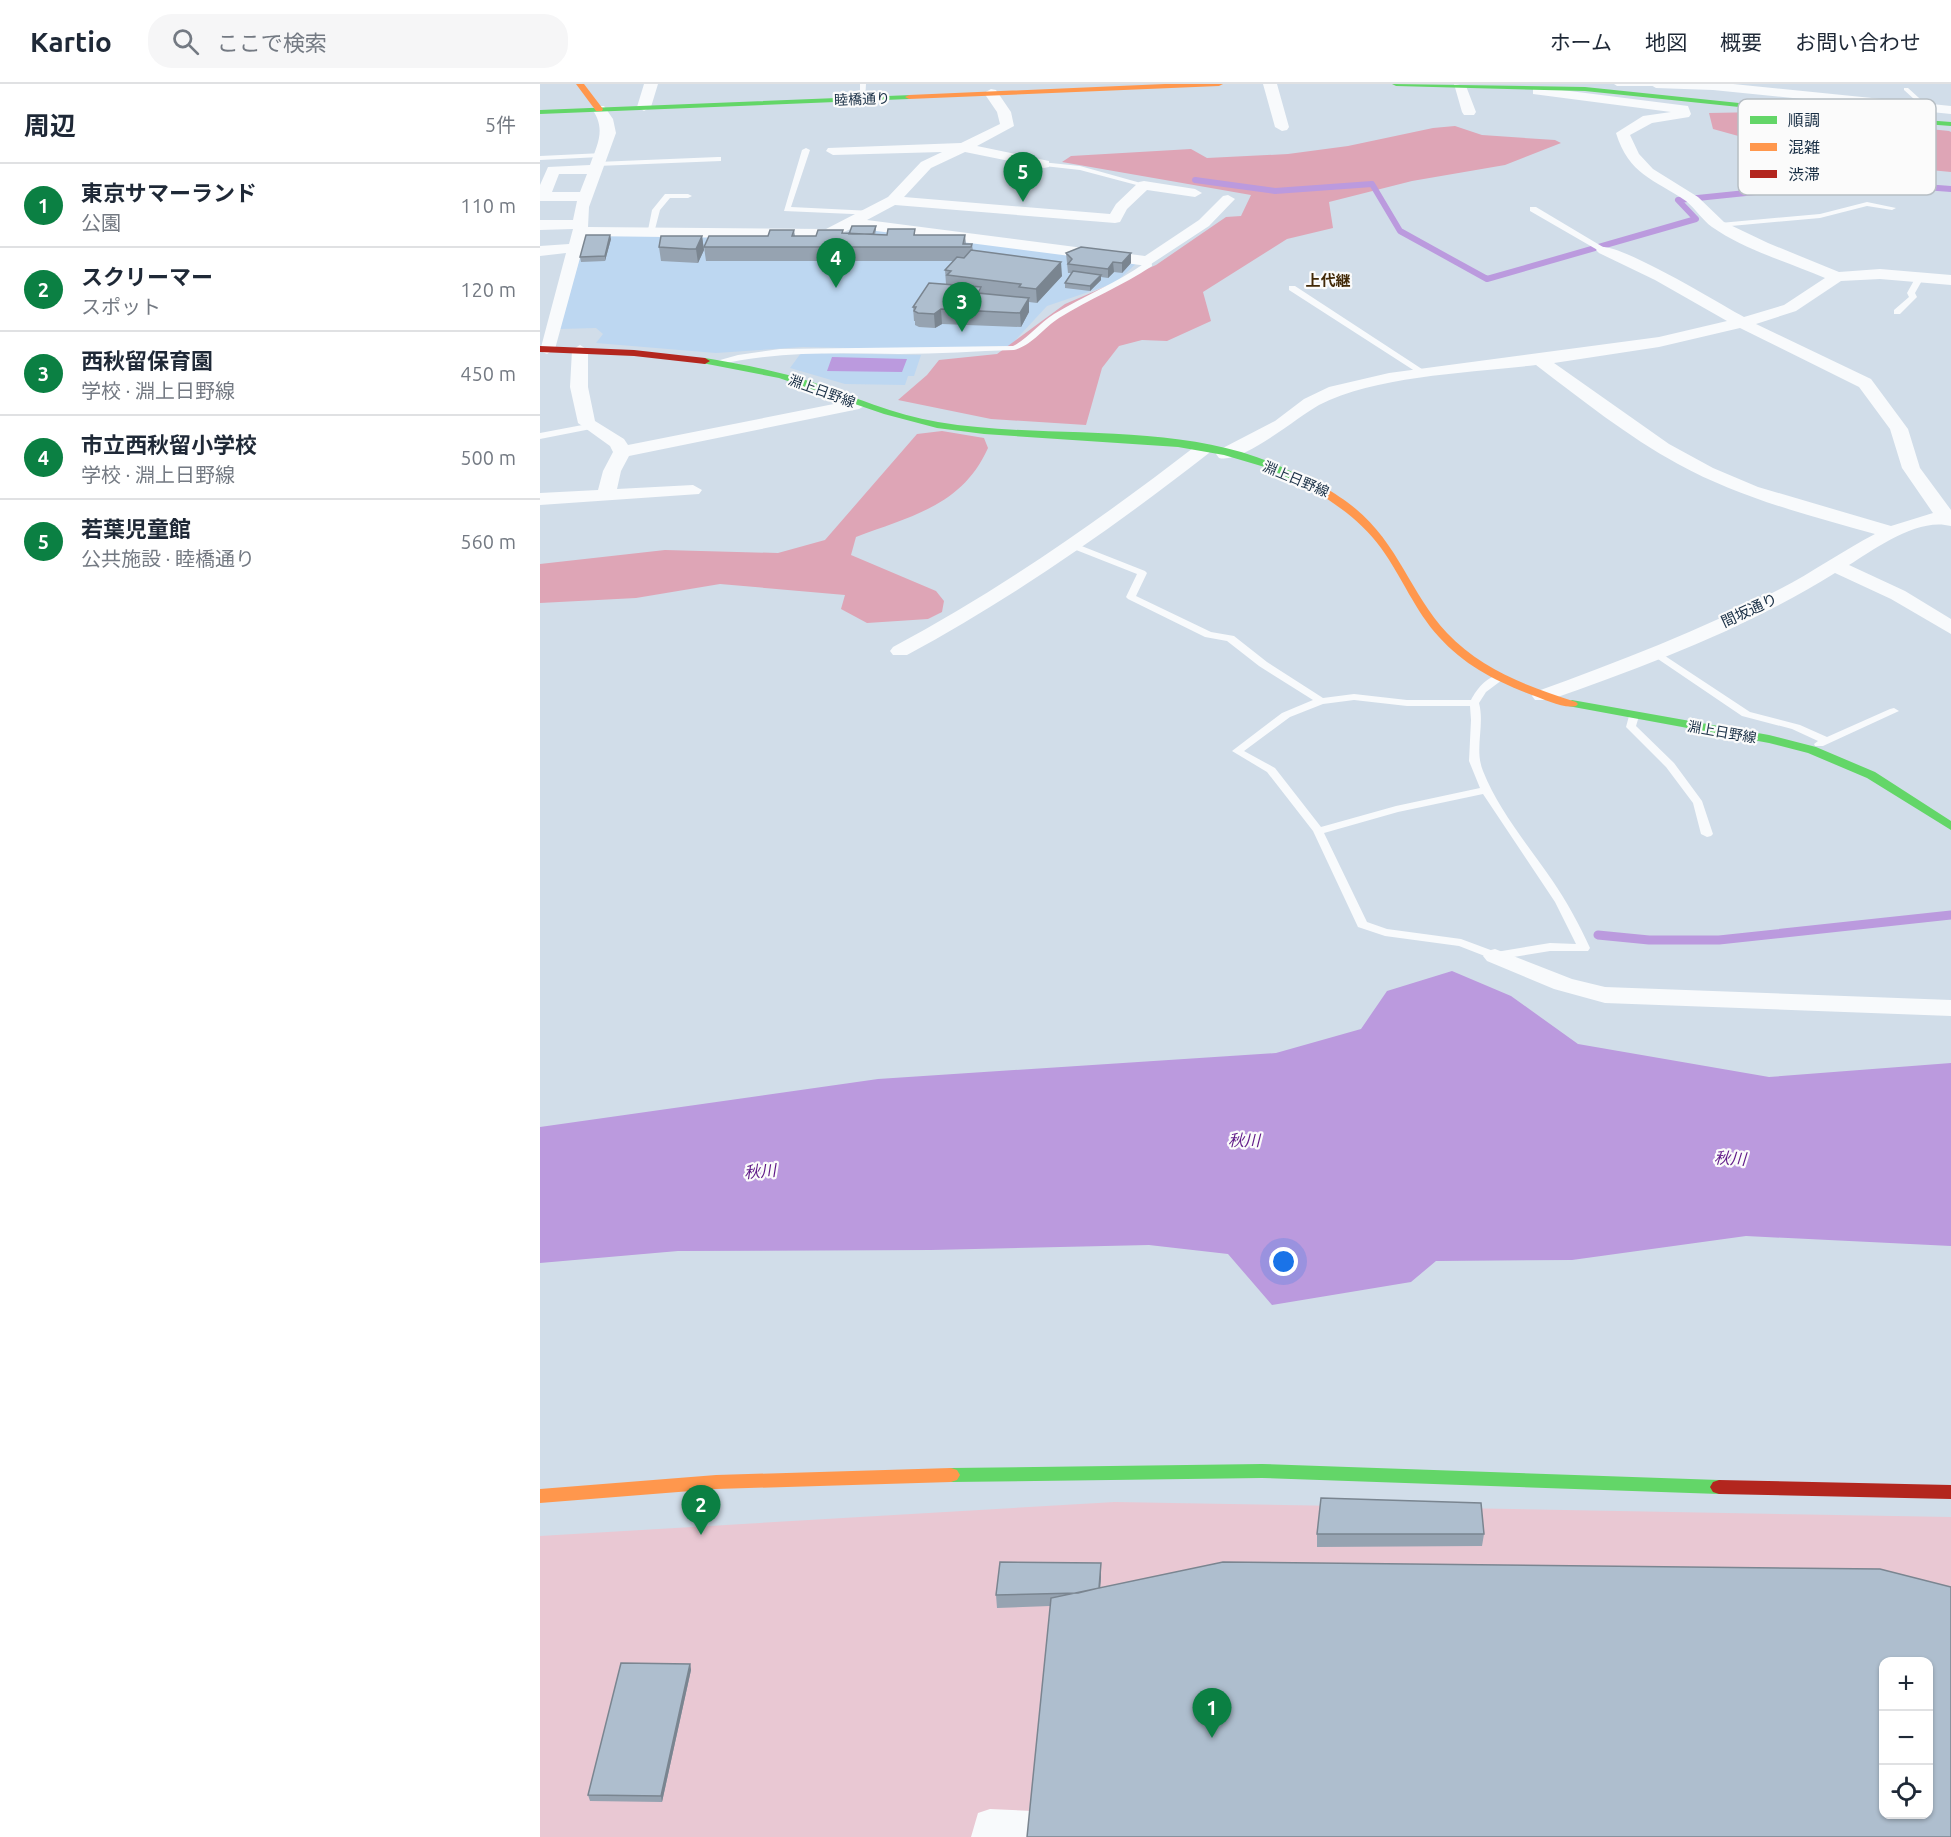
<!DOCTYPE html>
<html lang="ja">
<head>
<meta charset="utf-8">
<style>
	:root { --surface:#fff; --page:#f6f6f7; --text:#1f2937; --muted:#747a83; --line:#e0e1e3; --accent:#0b8043 }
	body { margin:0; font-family:Ubuntu,"Noto Sans JP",sans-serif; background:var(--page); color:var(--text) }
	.controls { position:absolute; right:18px; bottom:18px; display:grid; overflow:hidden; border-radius:12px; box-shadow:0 2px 4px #0004 }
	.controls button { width:54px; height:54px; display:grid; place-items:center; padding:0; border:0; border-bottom:2px solid var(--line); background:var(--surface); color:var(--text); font:30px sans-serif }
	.you { position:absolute; left:744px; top:1178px; width:21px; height:21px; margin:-15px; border:4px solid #fff; border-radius:50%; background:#1a73e8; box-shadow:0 0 0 9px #1a73e833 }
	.badge { display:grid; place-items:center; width:39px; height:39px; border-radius:50%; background:var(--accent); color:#fff; font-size:20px; font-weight:700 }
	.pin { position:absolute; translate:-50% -50px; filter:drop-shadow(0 2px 3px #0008) }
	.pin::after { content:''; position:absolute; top:32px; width:21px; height:18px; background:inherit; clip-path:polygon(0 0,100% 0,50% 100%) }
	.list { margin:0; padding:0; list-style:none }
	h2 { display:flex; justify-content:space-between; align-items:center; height:78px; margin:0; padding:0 24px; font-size:26px }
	h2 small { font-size:20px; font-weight:400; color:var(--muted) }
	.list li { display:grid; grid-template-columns:39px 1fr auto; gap:18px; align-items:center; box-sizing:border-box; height:84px; padding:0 24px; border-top:2px solid var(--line) }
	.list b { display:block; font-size:22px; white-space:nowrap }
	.list p { margin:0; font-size:20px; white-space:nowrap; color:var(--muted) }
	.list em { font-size:20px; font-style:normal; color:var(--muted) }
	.icon { flex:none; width:33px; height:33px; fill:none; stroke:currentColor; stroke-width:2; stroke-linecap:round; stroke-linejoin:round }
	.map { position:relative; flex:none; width:1411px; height:1753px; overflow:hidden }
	header { display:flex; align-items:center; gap:36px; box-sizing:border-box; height:84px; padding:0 30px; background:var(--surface); border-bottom:2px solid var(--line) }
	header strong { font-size:28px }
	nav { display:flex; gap:33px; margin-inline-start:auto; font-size:21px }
	.search { width:420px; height:54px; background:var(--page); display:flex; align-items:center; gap:15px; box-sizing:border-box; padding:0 21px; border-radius:24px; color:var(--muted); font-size:22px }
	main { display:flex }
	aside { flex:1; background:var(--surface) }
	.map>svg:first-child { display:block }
</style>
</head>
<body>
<header>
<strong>Kartio</strong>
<div class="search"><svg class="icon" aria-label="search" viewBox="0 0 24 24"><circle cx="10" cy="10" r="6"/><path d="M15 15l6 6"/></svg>ここで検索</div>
<nav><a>ホーム</a><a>地図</a><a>概要</a><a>お問い合わせ</a></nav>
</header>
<main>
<aside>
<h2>周辺<small>5件</small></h2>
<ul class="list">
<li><span class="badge">1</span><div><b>東京サマーランド</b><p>公園</p></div><em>110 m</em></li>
<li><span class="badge">2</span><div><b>スクリーマー</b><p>スポット</p></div><em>120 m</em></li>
<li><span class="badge">3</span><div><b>西秋留保育園</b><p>学校 · 淵上日野線</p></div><em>450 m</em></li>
<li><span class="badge">4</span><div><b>市立西秋留小学校</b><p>学校 · 淵上日野線</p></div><em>500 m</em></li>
<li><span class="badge">5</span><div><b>若葉児童館</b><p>公共施設 · 睦橋通り</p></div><em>560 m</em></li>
</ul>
</aside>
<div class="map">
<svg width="1411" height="1753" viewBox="0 0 1411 1753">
	<rect width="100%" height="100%" fill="#d1dde9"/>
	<path fill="#bdd7f1" d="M317 142 598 178 575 199 507 222 470 262 351 265 263 263 176 269 56 259 63 250 56 244 20 245 46 152H290L307 149Z
		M261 269 381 271 374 292H368L365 301 305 300 250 284Z"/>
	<path fill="#e9c8d3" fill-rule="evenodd" d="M575 1418 1411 1433V1753H0V1452ZM1344 1578H1388V1730H1344Z"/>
	<path fill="#dea5b6" d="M1223 28 1409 47 1411 48V88L1348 82 1321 65 1202 53 1173 45 1169 29Z
		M915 42 942 51 1015 56 1021 59 965 81 872 97 789 118 793 144 747 155 663 208 671 237 627 257 602 256 579 262 562 284 546 341 451 335 358 316 387 291 399 276 457 270 525 220 616 181 686 133 701 132 711 111 522 78 531 72 651 65 667 74 748 70 808 62 893 44Z
		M402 347 444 354 448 364C422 422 371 432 316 453L311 471 396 507 404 517 402 528 388 535 327 539 301 525 305 511 180 500 96 514 0 519V480L125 466 238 469 285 456 377 350Z"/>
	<path fill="#bb9ade" d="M292 273 367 275 362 288 287 287Z
		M912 887 971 912 1038 960 1229 993 1411 979V1162L1206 1152 1032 1176 896 1177 871 1198 732 1221 688 1170 609 1161 391 1166 138 1167 0 1179V1043L338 995 736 969 821 945 847 907Z"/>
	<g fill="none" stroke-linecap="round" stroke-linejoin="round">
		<path stroke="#bb9ade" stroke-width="6" d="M655 96 735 107 832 100 860 147 947 195 1156 135 1138 116 1273 102 1332 99 1411 105"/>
		<path stroke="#bb9ade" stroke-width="9" d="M1058 851 1109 856H1179L1411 831"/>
		<path fill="#f8fafc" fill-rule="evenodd" d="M320 0H326L325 16 320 15Z
			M1074 0H1119L1116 2H1077Z
			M1364 4H1368L1389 23V25H1385L1364 6Z
			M266 64 270 66 251 123 332 127H335V131L244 127 262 66Z
			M63 69 64 71 60 73 0 76V72Z
			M178 73H181V77L57 82 53 80 57 78Z
			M501 78 540 82 608 101 604 103 540 86 504 82H501Z
			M125 110H148L152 112 148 114H130L120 126 114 149 107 151 112 126Z
			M1327 118 1356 124 1352 126 1327 122 1280 134 1180 143 1176 141 1180 139 1280 130Z
			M990 123H996L1068 166 1061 168 990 127Z
			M605 175H611L612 182C582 202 549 215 519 234 503 244 493 261 474 266 436 267 398 270 359 270 298 269 237 267 177 281L173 278 198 271 240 265 473 262C489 254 499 239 514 230 544 212 576 199 605 179Z
			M1377 191 1384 193 1375 209 1377 213 1360 230H1354V226L1369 213 1367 209Z
			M749 202H755L888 289 881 291 749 206Z
			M53 339 57 342 56 344 0 355V349Z
			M534 459 605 487 607 489 596 512 671 548 694 552 727 578 783 614 814 610 867 616H931C937 605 948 590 962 592L963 594 962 596 946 608 939 619C945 642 934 665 943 687 959 727 988 761 1012 796 1027 818 1039 840 1050 864L1048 867H1010L955 876 919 862 845 852 818 843 773 747 727 688 692 667 742 629 773 616 719 582 687 557 665 553 588 515 586 513 597 490 531 464 529 462ZM814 616 867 622H930L931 636 929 677 940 704 856 722 781 743 735 684 704 667 750 633 783 620ZM943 710 1015 818 1036 860 1010 859 956 868 921 855 847 845 827 838 784 749 858 728Z
			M1116 566 1210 628 1260 641 1287 653 1350 625 1354 624 1359 627 1283 662H1275L1274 660 1278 657 1252 645 1202 632 1112 571V567Z
			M1094 629 1099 632 1096 642 1134 679 1162 717 1173 750 1171 752 1167 753 1161 750 1153 719 1126 683 1086 643 1089 632Z"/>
		<path fill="#f8fafc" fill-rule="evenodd" d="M104 0H118L111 23 104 27 97 23Z
			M723 0H737L749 43 747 46 742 47 735 43Z
			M914 0 926 2 936 28 934 31H924L922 28Z
			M1109 0H1193L1411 22V30L1173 6 1116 4Z
			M998 3 1148 22 1151 30 1149 33 1112 39 1090 51 1099 70 1113 85 1158 113 1184 138 1228 159 1299 188 1340 185 1411 191V201L1340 195 1301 197 1256 227 1216 240 1331 295 1368 345 1380 384 1411 426V442C1378 433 1336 464 1309 481L1365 507 1411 535V550L1351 515 1295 489C1207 544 1107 582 1009 616H995L992 612 995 608C1078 578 1161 546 1240 505 1273 488 1302 467 1335 450 1267 431 1200 414 1138 380 1087 352 1042 316 996 281 930 289 837 291 779 321 757 333 703 380 679 374L676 370 679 366 735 337 764 315 789 303 849 289 1119 253 1187 237 1115 196 1059 169 1056 166 1059 163C1079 158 1180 220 1204 233L1244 221 1285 194C1248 178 1205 166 1172 143 1162 136 1156 125 1146 117 1114 95 1089 91 1076 49L1103 32 1131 28 993 10V4ZM1200 244 1319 303 1350 345 1362 384 1393 429 1351 442 1218 403 1173 384 1129 360 1014 279 1119 263Z
			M451 5 456 6 471 28 474 42 437 62 509 77V83L504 84 425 68 391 84 364 113 570 130 576 120 599 98 604 97 655 105 662 109 655 113 607 106 587 125 580 138 575 139 355 121 327 136 605 172 659 136 683 112 688 111 695 115 669 142 608 182 313 144 287 155 46 152 15 265 7 270 0 267 26 169 0 172V162L29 160 33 145 0 146V136H33L37 117H0V101L8 83 50 81C58 59 66 45 52 25L54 22H64L73 35 76 49 49 123 48 143 286 145 348 113 381 78 402 68 293 71 286 67 288 64 421 59 460 40 457 28 444 9ZM19 90H47L40 108H12Z
			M40 261 48 266V303L55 337 84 355 88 361 319 315 328 320 319 325 89 372 81 387 77 405 153 401 162 406 159 410 0 421V409L58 406 63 387 73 368 70 362 38 339 30 303 32 266Z
			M663 360 672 365 669 369C573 444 474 513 367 571H353L350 567 353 563C461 505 560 436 657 361Z
			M955 865 1032 895 1065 903 1411 916V932L1065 919 1014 905 947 877 943 872 947 867Z
			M450 1725 493 1727 505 1731 510 1742 505 1753H431L438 1729Z"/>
		<path fill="#63d668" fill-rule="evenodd" d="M852 0 1045 3 1294 29 1411 38V42L1294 33 1045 7 856 2Z
			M372 11 373 13 369 15 0 30V26Z
			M165 274C201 280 237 287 272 298 313 312 354 331 398 338 511 357 643 335 748 386 758 391 772 395 780 403L779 405H771L728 384 684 371 638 363 444 350 397 344 344 330 239 294 162 279 160 277Z
			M1032 616 1229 651 1276 663 1335 688 1411 737V746L1327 694 1268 669 1229 659 1028 622 1026 620 1028 618Z
			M722 1380 1179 1396 1185 1398 1188 1403 1185 1408 1179 1410 722 1394 411 1398 405 1396 402 1391 405 1386 411 1384Z"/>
		<path fill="#ff974d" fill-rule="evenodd" d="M36 0H44L63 25 62 27H56Z
			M625 0H683L679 2 369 15 365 13 369 11Z
			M775 400C786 403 797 411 807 418 858 455 868 507 907 549 942 586 989 603 1036 618L1038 620 1036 622C1023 625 1004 615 992 611 957 598 924 581 899 553 875 527 862 493 841 464 823 439 798 421 771 405V401Z
			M411 1384 417 1386 420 1391 417 1396 411 1398 176 1405 0 1419V1405L176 1391Z"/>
		<path fill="#b3261e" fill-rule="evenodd" d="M0 262 94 266 165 274 170 277 165 280 94 272 0 268Z
			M1179 1396 1411 1401V1415L1179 1410 1173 1408 1170 1403 1173 1398Z"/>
	</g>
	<path fill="#96a3b1" d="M336 142V146L335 151H425L426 160H432L433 167 522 192 497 219 489 218V228L481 243 402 240 395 244 379 243 375 241V237H374L373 223 406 200 405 186 413 177H166L164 163 228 152 254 146 255 152H276L303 146V149L309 150Z
		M162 152 164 166 158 179 121 177 119 163Z
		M71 155 65 177 41 178 40 173Z
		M526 169 591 179 582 189 574 188 568 194 561 193V196L550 207 525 204V199L531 189H528Z
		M777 1450H944L942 1462 777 1463Z
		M561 1492 560 1504 510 1522 457 1524 456 1511Z
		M150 1580 151 1586 122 1718 50 1717 48 1711Z"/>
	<path fill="#7a8590" d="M70 151 71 155 65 177V172Z
		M162 152 164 166 158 179 156 165Z
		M591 169V179L582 189V179Z
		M521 178 522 192 497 219 496 205Z
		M573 178 574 188 568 194V185Z
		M561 191V196L550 207V202Z
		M489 214V228L481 243 480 229Z
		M401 225 402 240 395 244 394 230Z
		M561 1479V1492L559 1521 558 1508Z
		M150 1580 151 1586 122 1718 121 1712Z"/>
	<path fill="#aebece" stroke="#7a8590" stroke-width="1.5" fill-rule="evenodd" d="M312 142H336L333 150H309Z
		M348 145H375L374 151H425L423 160H432L431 163H164L169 152H228L230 146H254L252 152H276L278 146H303L302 149 347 151Z
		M46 151H70L65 172 40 173Z
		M121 152H162L156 165H149L119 163Z
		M541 163 591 169 582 179 573 178 568 185 528 180 532 175 526 169Z
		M431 166 521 178 496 205 479 203 481 200 407 191 411 187 405 186 417 173 424 174Z
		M533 187 561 191 550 202 525 199Z
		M389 199 441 203 438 209 489 214 480 229 401 225 394 230 378 229 374 227 376 223H373Z
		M781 1414 941 1419 944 1450H777Z
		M460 1478 561 1479 559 1504 538 1509 456 1511Z
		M683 1478 1340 1485 1411 1503V1753H487L511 1514ZM1344 1578H1389V1731H1344Z
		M81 1579 150 1580 121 1712 48 1711Z"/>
	<g text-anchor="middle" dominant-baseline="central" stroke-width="4.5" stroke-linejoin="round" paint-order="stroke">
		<g font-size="14" fill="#192f45" stroke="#fbfbfb">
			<text transform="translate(322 15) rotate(-2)">睦橋通り</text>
			<text transform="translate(282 307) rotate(20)">淵上日野線</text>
			<text transform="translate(756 395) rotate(23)">淵上日野線</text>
			<text transform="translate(1182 648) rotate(10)">淵上日野線</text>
		</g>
		<g font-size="15" font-weight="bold" fill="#422907" stroke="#fbfbfb">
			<text x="788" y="196">上代継</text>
		</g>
		<g font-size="15" fill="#192f45" stroke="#fbfbfb">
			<text transform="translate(1209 526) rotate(-25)">間坂通り</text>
		</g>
		<g font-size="16" font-style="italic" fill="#5f1987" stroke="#fbfbfb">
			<text x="704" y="1056">秋川</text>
			<text transform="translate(1190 1074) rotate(3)">秋川</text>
			<text transform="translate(220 1087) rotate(-5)">秋川</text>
		</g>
	</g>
	<rect x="1198" y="15" width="198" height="96" rx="9" fill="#fbfbfb" stroke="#b7bec4" stroke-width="1.5"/>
	<rect x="1210" y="32" width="27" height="8" fill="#63d668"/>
	<rect x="1210" y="59" width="27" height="8" fill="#ff974d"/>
	<rect x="1210" y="86" width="27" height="8" fill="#b3261e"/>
	<g font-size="16" fill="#192f45">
		<text x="1248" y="42">順調</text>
		<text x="1248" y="69">混雑</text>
		<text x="1248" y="96">渋滞</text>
	</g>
</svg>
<div class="controls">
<button>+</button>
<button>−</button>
<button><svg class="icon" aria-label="locate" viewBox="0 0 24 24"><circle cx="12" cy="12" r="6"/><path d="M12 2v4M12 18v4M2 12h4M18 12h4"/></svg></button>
</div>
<div class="you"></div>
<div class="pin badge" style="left:672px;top:1654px">1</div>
<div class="pin badge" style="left:161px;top:1451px">2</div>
<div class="pin badge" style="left:422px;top:248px">3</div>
<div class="pin badge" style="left:296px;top:204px">4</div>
<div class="pin badge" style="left:483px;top:118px">5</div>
</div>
</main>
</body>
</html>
